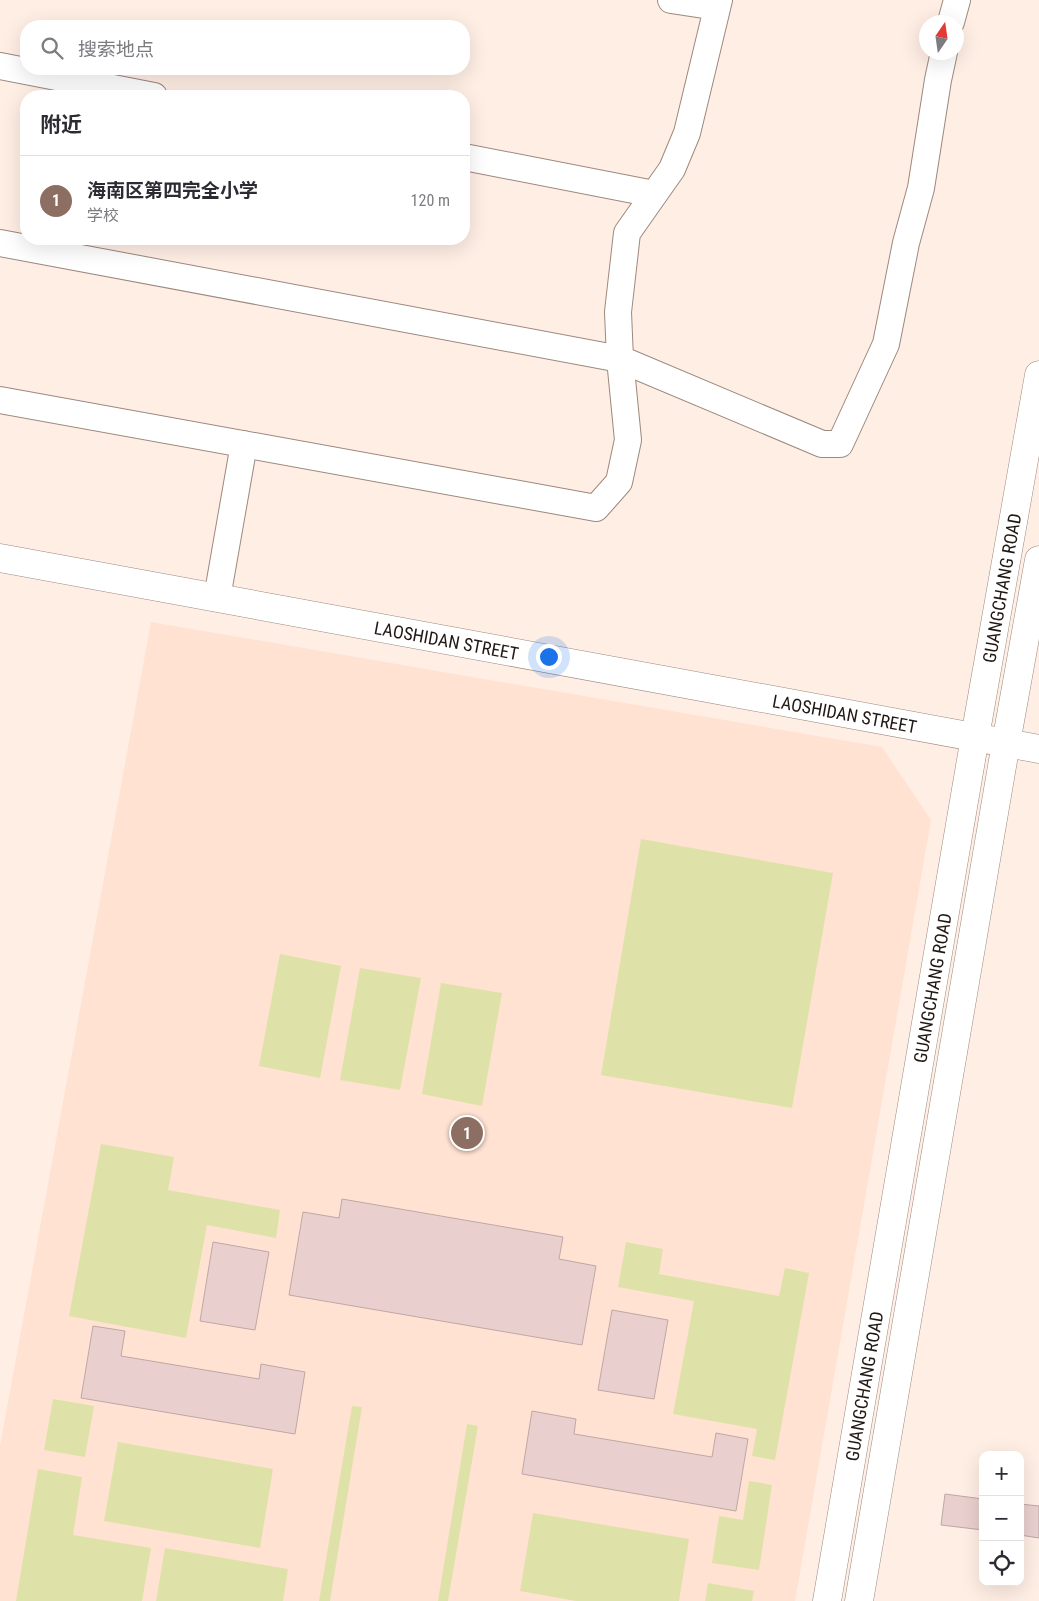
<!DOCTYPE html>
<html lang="zh">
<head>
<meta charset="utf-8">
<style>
	:root { --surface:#fff; --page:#f7f7f7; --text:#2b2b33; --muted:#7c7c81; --line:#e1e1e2; --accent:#0a57c1 }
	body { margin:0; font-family:"Roboto Condensed","Noto Sans SC",sans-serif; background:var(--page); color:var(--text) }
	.controls { position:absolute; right:15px; bottom:15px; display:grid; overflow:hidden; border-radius:10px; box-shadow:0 5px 20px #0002 }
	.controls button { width:45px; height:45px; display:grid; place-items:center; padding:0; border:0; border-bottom:1px solid var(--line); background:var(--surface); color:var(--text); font:25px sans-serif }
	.compass { position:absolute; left:919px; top:15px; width:45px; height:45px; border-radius:50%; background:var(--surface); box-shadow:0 5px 20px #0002; rotate:13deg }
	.you { position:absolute; left:548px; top:656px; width:18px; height:18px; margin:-12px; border:4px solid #fff; border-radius:50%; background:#1a73e8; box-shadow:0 0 0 8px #1a73e833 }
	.badge { display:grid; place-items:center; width:32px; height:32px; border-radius:50%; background:var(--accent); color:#fff; font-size:16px; font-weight:700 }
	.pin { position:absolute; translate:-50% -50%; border:2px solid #fff; box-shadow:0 1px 5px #0006 }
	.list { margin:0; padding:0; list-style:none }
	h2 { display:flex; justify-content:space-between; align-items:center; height:65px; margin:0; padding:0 20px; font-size:21px }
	h2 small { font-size:16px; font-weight:400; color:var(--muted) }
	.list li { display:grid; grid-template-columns:32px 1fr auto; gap:15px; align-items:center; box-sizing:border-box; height:90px; padding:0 20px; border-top:1px solid var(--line) }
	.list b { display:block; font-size:19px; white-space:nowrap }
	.list p { margin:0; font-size:16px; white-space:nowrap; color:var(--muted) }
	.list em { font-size:16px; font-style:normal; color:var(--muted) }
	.icon { flex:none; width:28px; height:28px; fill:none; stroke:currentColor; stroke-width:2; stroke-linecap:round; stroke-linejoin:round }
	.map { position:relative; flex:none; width:1039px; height:1601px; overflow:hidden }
	.search { position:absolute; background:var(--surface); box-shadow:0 5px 20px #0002; left:20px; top:20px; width:450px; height:55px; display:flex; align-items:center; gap:12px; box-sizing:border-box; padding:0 18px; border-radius:20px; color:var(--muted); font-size:19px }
	.panel { position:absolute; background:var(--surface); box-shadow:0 5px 20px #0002; left:20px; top:90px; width:450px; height:155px; border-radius:20px }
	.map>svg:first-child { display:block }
</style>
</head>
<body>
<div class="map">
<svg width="1039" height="1601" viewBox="0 0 1039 1601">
	<rect width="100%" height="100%" fill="#ffeee4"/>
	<path fill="#ffe2d2" d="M151 622 882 747 931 820 795 1601H0V1446Z"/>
	<path fill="#dfe2a8" d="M641 839 833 873 792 1108 601 1075Z
		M280 954 341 966 320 1078 259 1066Z
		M360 968 421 978 400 1090 340 1080Z
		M441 983 502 993 482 1106 422 1094Z
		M101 1144 174 1157 168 1190 280 1210 276 1238 207 1225 186 1338 69 1316Z
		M626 1242 663 1249 659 1274 779 1296 785 1268 809 1273 775 1460 752 1456 757 1429 673 1414 694 1301 618 1287Z
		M53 1399 94 1406 85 1457 44 1450Z
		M352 1406 362 1407 330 1601H319Z
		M467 1424 478 1426 448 1601H438Z
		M118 1442 273 1469 260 1548 104 1521Z
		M38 1469 82 1477 73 1535 151 1548 142 1601H16Z
		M749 1481 772 1485 759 1570 712 1563 719 1516 743 1520Z
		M533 1513 689 1539 679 1601H576L520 1591Z
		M165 1548 288 1569 283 1601H156Z
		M708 1583 754 1591 752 1601H705Z"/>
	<path fill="#e9d0cf" stroke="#bfa7a6" d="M342 1199 563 1237 559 1259 596 1266 582 1345 289 1295 303 1212 339 1218Z
		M213 1242 269 1252 255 1330 200 1321Z
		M612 1310 668 1320 654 1399 598 1390Z
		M93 1326 125 1331 121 1356 259 1379 261 1364 305 1372 295 1434 81 1398Z
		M532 1411 576 1419 574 1434 712 1457 716 1433 748 1439 736 1511 522 1474Z
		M945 1494 983 1499V1530L941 1525Z
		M1020 1504 1039 1506V1538L1020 1535Z"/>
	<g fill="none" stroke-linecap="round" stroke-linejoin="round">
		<g stroke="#9c897e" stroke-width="28">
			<path id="street" d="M671 0 717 7
				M951 22 957 0
				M0 66 154 96
				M464 157 654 194
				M0 243 620 359 822 444H840L886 344 906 243 921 188 938 80 944 52
				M0 400 596 508 619 482 628 440 620 359 618 312 627 233 672 169 687 133 719 0
				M217 598 244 444"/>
		</g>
		<g stroke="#9c897e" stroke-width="29">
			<g id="secondary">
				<path id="s1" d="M0 558 1039 749"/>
				<path id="s2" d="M827 1601 975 737 1039 375"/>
				<path d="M859 1601 1006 743 1039 560"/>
			</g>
		</g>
		<use href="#street" stroke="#fff" stroke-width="26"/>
		<use href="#secondary" stroke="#fff" stroke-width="28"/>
	</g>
	<g text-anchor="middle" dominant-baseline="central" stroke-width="5" stroke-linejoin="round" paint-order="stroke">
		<g font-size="18" fill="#201814" stroke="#fff">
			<text stroke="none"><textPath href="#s2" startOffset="1028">GUANGCHANG ROAD</textPath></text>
			<text stroke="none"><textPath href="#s1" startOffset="454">LAOSHIDAN STREET</textPath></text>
			<text stroke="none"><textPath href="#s1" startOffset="859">LAOSHIDAN STREET</textPath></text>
			<text stroke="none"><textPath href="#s2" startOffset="622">GUANGCHANG ROAD</textPath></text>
			<text stroke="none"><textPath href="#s2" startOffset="218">GUANGCHANG ROAD</textPath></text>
		</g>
	</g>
</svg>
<div class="controls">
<button>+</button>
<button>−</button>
<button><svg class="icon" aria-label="locate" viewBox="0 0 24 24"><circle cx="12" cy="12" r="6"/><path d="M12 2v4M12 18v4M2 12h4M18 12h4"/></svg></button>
</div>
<svg class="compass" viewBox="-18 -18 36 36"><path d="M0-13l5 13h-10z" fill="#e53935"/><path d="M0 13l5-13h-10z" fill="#7c7c81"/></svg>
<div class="you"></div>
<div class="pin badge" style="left:467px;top:1133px;background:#8d6e63">1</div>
<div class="search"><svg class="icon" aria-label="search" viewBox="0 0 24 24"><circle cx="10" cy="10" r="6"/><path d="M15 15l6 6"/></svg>搜索地点</div>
<section class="panel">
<h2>附近<small></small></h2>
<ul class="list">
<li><span class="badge" style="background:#8d6e63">1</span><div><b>海南区第四完全小学</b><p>学校</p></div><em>120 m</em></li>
</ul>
</section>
</div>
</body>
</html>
